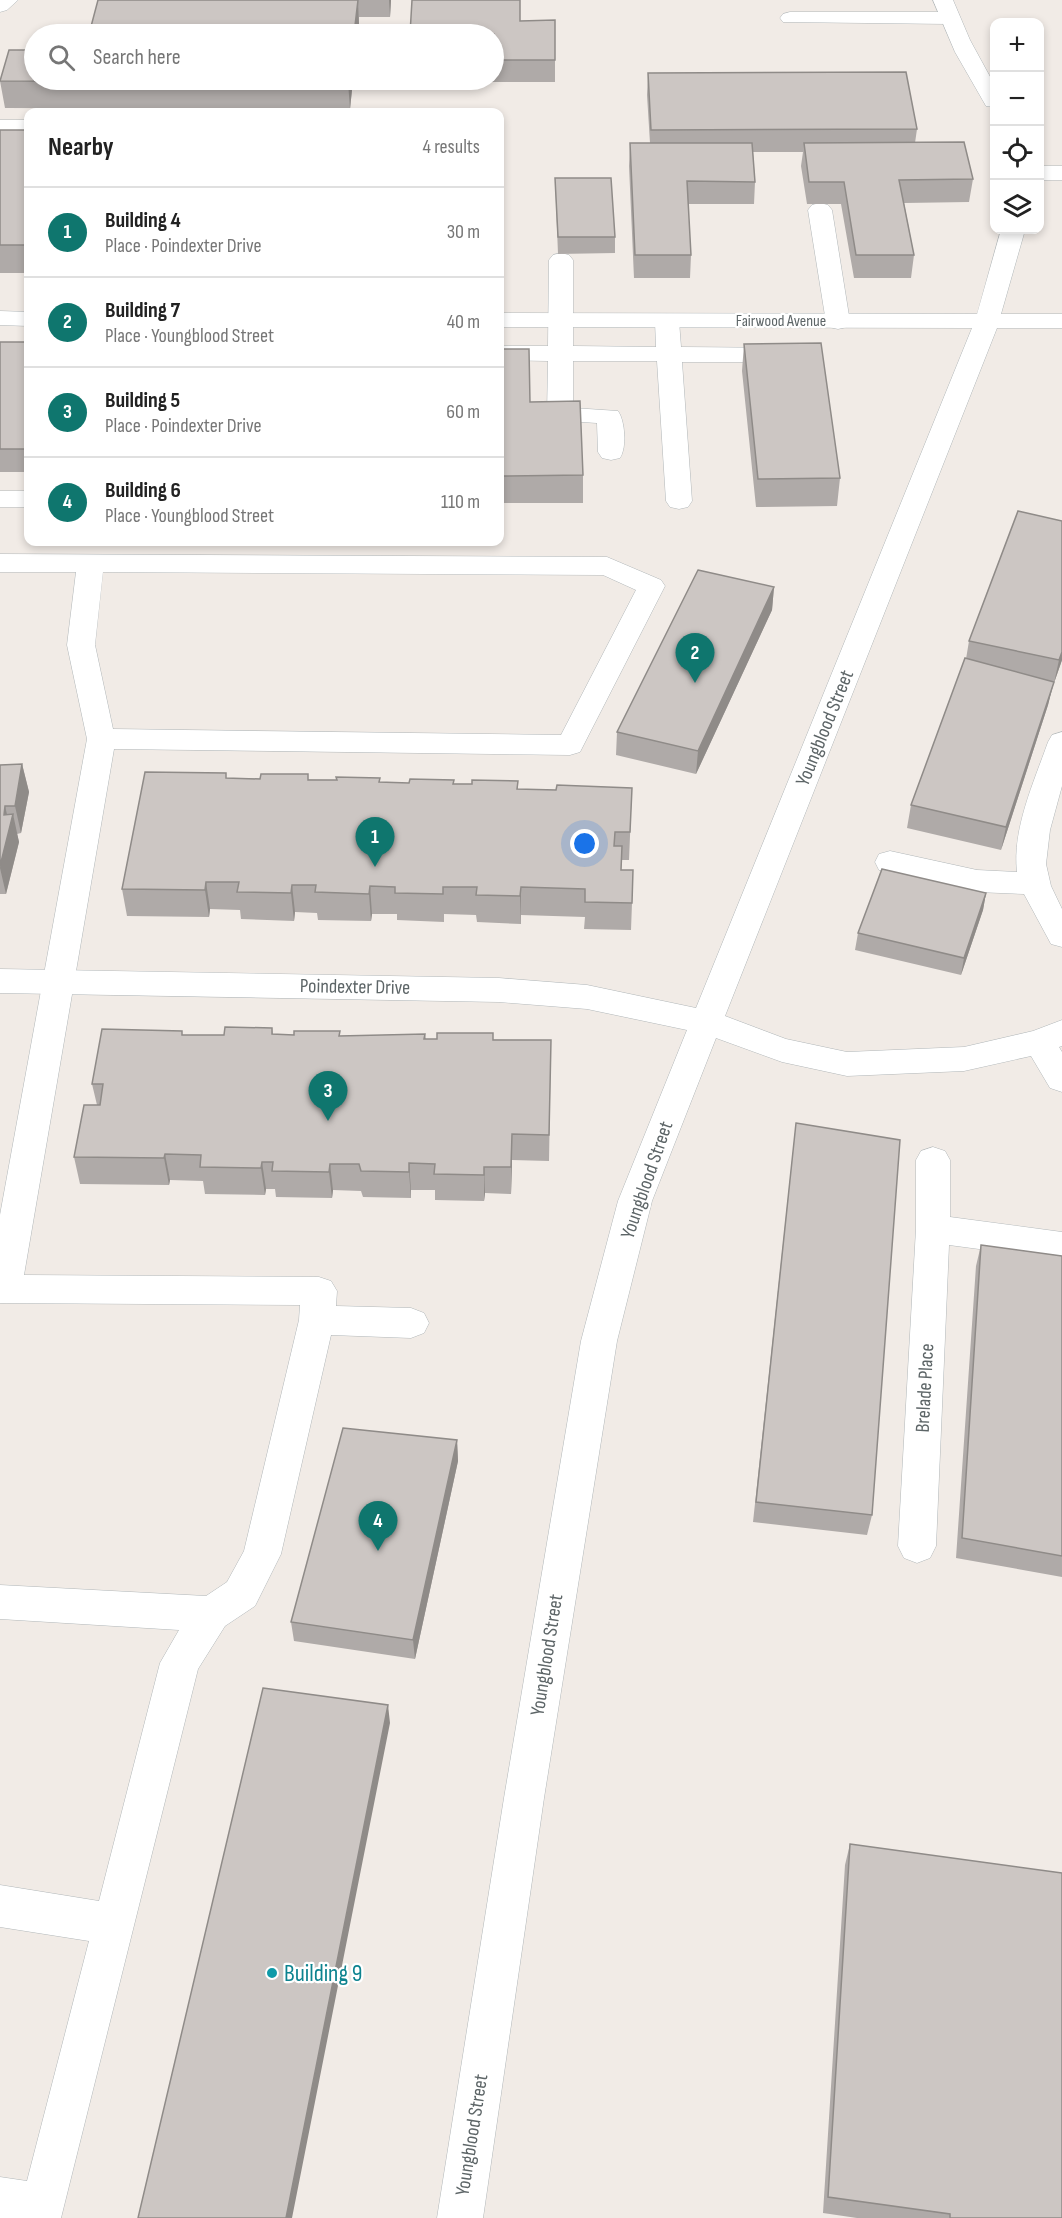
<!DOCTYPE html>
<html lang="en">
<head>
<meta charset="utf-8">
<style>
	:root { --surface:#fff; --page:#f6f6f6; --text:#222; --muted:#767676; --line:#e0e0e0; --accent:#0f766e }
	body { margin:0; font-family:"Sofia Sans Condensed",sans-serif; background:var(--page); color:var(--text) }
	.controls { position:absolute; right:18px; top:18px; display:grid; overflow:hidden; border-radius:12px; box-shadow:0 3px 9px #0003 }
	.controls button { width:54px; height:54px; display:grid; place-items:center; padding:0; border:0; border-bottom:2px solid var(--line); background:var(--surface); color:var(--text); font:30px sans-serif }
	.you { position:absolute; left:585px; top:844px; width:21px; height:21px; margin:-15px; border:4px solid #fff; border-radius:50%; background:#1a73e8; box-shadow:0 0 0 9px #1a73e833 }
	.badge { display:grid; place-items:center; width:39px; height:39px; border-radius:50%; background:var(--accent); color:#fff; font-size:20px; font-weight:700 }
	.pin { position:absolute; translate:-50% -50px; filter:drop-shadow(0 2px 3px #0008) }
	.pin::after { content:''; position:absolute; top:32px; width:21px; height:18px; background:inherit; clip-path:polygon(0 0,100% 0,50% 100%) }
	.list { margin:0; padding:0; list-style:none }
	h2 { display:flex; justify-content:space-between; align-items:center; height:78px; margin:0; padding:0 24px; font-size:26px }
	h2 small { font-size:20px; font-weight:400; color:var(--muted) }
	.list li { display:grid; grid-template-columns:39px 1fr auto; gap:18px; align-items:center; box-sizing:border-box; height:90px; padding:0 24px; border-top:2px solid var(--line) }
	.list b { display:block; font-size:22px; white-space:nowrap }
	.list p { margin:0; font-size:20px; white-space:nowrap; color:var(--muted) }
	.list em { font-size:20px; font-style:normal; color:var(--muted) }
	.icon { flex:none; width:33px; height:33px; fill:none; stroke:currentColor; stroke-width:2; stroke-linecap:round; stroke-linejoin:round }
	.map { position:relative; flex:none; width:1062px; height:2218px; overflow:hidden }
	.search { position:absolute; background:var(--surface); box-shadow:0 3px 9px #0003; left:24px; top:24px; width:480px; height:66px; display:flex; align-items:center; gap:15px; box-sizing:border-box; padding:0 21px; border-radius:33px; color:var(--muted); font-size:22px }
	.panel { position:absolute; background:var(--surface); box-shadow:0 3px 9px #0003; left:24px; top:108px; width:480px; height:438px; border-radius:12px }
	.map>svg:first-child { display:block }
</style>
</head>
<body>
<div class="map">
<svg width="1062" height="2218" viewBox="0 0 1062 2218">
	<rect width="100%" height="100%" fill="#f1ebe6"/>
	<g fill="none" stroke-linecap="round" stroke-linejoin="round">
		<g stroke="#b1b7b9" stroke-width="1">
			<path id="lane" d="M790 12H949L956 14 959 18 956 22 949 24 783 22 780 18 783 14Z
				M0 120H28V134H0Z
				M1040 166H1062V180H1040Z
				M820 203 828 205 832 210 850 322 847 327 838 329 829 327 826 322 808 210 812 205Z
				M561 253 569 255 573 260V346L656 347 655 321 658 316 667 314 676 316 679 321 681 347 789 348 798 350 801 355 798 360 789 362H682L692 501 688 507 679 509 670 507 666 501 657 361H573V408L618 411C625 420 627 448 620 458L611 460 602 458 598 452 597 423 551 420 547 415 548 361 500 360V346H548L549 260 553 255Z
				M0 491H28V507H0Z
				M0 554 607 557 661 580 665 586 580 752 570 755 114 749 24 1275 319 1277 331 1281 337 1291 336 1306 411 1308 424 1313 429 1323 424 1333 411 1338 331 1335 281 1554 255 1606 225 1626 198 1669 61 2218H0V2177L27 2181 89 1941 0 1927V1885L99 1901 160 1663 179 1630 0 1619V1585L206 1596 227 1582 244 1551 299 1320 300 1305 0 1303V1215L87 739 67 645 76 572H0ZM103 572 603 575 636 590 561 735 113 729 95 645Z
				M1062 732V786L1050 830 1046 864 1051 886 1062 909V947L1051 944 1024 894 977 892 879 870 875 862 879 854 890 851 977 870 1017 872C1012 829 1034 782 1048 742L1052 735Z"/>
		</g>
		<g stroke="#b1b7b9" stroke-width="1">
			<path id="street" d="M0 0H18L7 10 0 12Z
				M933 0H953L970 40 994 84V107L986 106 955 52Z
				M1001 230H1025L1001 314H1062V328H997L725 1016 786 1039 847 1052 964 1047 1033 1031 1062 1020V1046L1059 1047 1062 1052V1092L1050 1088 1031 1056 964 1071 847 1076 782 1062 716 1038 652 1201 617 1341 544 1798 483 2218H437L504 1798 581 1341 618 1201 687 1030 587 1009 499 1002 0 993V969L499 978 587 985 696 1008 972 328 500 327V313L977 314Z
				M0 311 28 312V326L0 325Z
				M933 1147 945 1151 950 1160V1217L1062 1232V1260L949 1245 936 1546 930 1558 917 1563 904 1558 898 1546 916 1229V1160L921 1151Z"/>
		</g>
		<use href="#lane" fill="#fff" fill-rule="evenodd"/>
		<use href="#street" fill="#fff" fill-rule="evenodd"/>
	</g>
	<path fill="#afaaa8" d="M98 0H391L390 17H359V26L358 34H89Z
		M555 20V82H409L408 80H494V34L520 21Z
		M648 73 917 129 915 143 973 179 969 202 904 203 914 255 911 278H854L841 204H807L801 166 803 152H753L755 182 754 204H688L691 255 690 278H634L629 166 630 143H650L647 95Z
		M353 80 350 109 5 108 0 81Z
		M0 130H28V273H0Z
		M555 178 615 237V253L558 254Z
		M0 342H28V472H0Z
		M744 344 840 478 837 506 756 507 742 371Z
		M500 349 530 402 583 475V503H500Z
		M1062 521V660L1054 683H1053L1048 705 1001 850 907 828 911 805 966 659 969 641Z
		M774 587 772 610 696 774 616 755 617 732Z
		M22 764 29 792 21 833 17 834 19 842 6 894H0V765Z
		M336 777 380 783 472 784 518 781V789L556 790 632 788 629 860H622L621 870 632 903 631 930 584 929 585 917 521 915V924L477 922 476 915 444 914V922L397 920V914H372L371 921 318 920 317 913 295 912 294 921 241 919 240 910 210 909 209 917 127 916 122 889 227 778 336 780Z
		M986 893 983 910 961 975 855 950 858 933Z
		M272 1028 273 1034 294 1035 340 1031V1036L425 1034 426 1039 551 1040 549 1161 512 1160 511 1194 485 1193 484 1201 435 1200V1190H411V1198L363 1197 361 1191 333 1190 332 1198 276 1197 275 1189H266L265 1195 205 1194 203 1181 170 1180 169 1185 80 1184 74 1157 97 1105 92 1084 183 1035H224Z
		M796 1123 872 1515 867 1535 753 1522Z
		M981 1245 1062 1256V1577L956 1558 976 1266Z
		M457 1440 458 1461 415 1659 294 1641 291 1622Z
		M850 1844 1062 2218H857L823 2213 845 1865Z"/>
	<path fill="#8f8b88" d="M358 0 359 26 358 34H354Z
		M389 0H391L390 17Z
		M348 80H353L350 109 348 82Z
		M774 587 772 610 696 774 698 751Z
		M1062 652V660L1054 683 1059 660Z
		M1054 682 1048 705 1001 850 1006 827Z
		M22 764 29 792 21 833 15 806Z
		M5 806 10 827 13 814 19 842 6 894 0 868Z
		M206 882 210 909 209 917 205 890Z
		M292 885 295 912 294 921 291 893Z
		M370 886 372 914 371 921 369 894Z
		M521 887V924L520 896Z
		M986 893 983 910 961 975 964 958Z
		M512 1134V1160L511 1194V1167Z
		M165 1154 170 1180 169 1185 164 1158Z
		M262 1162 266 1189 265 1195 261 1168Z
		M409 1163 411 1190V1198L409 1172Z
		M330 1164 333 1190 332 1198 329 1172Z
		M484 1167 485 1193 484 1201Z
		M457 1440 458 1461 415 1659 413 1640Z
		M388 1705 390 1723 292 2218H286Z"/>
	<path fill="#ccc6c3" stroke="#8f8b88" stroke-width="1.5" d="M98 0H358L354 34H89Z
		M412 0H520V21L555 20V60H494V34H410Z
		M9 50H34V80H348V82L0 81Z
		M906 72 917 129 651 130 648 73Z
		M0 130H28V245H0Z
		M964 142 973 179 899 180 914 255H856L844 182H809L804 143Z
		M630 143H752L755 182 687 181 691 255H635Z
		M555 178H611L615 237H558Z
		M0 342H28V449H0Z
		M821 343 840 478 758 479 744 344Z
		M500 349H529L530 402 580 401 583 475 500 476Z
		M1018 511 1062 521V652L1059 660 969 641Z
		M698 570 774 587 698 751 617 732Z
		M965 658 1054 682 1006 827 911 805Z
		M22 764 15 806H5L4 815 13 814 0 866V765Z
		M145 772 226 773V778L260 779 261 774H308V780H337L336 777 380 778 379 782 409 783 410 779 454 780 453 784H472V780L518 781 517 789 556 790 557 785 632 788 630 832H615L614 846H622L621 870H633L632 903 585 902V889L521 887 520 896 476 895 477 887H443V894L395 893V887L370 886 369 894 315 892 316 885H292L291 893 237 892 239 882H206L205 890 122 889Z
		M882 869 986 893 964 958 858 933Z
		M225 1027 272 1028V1034L294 1035V1031H340L339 1036 425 1034 424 1039H437V1033H493V1040H551L549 1135 512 1134 511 1167H484V1175L434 1174 435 1164 409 1163V1172L361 1171 359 1164H330L329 1172 272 1171 273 1162H262L261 1168 200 1167 201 1155 165 1154 164 1158 74 1157 84 1105H100L103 1084H92L102 1029 182 1031V1035H224Z
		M796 1123 900 1140 872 1515 756 1502Z
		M981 1245 1062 1256V1556L962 1538Z
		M343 1428 457 1440 413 1640 291 1622Z
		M263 1688 388 1705 286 2218H138Z
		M850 1844 1062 1873V2218H950V2214L828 2197Z"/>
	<circle fill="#0f9aa8" stroke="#fff" stroke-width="2" cx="272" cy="1973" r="6"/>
	<g text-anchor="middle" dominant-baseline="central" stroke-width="4.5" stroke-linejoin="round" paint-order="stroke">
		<g font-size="16" fill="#5d6567" stroke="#fff">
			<text x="781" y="321">Fairwood Avenue</text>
		</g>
		<g font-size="20" fill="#5d6567" stroke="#fff">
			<text transform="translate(825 728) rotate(-68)">Youngblood Street</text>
			<text transform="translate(355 987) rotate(1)">Poindexter Drive</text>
			<text transform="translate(647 1180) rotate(-71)">Youngblood Street</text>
			<text transform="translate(925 1388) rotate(-87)">Brelade Place</text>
			<text transform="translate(547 1655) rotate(-81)">Youngblood Street</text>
			<text transform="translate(472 2135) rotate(-81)">Youngblood Street</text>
		</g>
		<g font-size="24" fill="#0d838f" stroke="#fff" text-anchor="start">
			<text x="284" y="1973">Building 9</text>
		</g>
	</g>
</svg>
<div class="controls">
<button>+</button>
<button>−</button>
<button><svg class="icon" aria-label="locate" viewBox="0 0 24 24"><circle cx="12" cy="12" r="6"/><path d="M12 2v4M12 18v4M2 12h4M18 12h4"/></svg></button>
<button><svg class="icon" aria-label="layers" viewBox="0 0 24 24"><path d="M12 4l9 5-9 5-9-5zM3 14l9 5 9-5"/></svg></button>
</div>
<div class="you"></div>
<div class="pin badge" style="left:375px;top:867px">1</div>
<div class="pin badge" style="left:695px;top:683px">2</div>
<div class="pin badge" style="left:328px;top:1121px">3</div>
<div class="pin badge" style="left:378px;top:1551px">4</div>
<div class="search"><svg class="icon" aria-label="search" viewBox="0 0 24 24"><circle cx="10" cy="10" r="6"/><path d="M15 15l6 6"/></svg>Search here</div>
<section class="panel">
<h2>Nearby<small>4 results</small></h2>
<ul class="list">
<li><span class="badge">1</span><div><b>Building 4</b><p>Place · Poindexter Drive</p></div><em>30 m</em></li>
<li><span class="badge">2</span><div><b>Building 7</b><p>Place · Youngblood Street</p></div><em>40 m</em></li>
<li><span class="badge">3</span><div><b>Building 5</b><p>Place · Poindexter Drive</p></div><em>60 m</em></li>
<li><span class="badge">4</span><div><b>Building 6</b><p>Place · Youngblood Street</p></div><em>110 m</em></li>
</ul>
</section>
</div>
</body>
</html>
